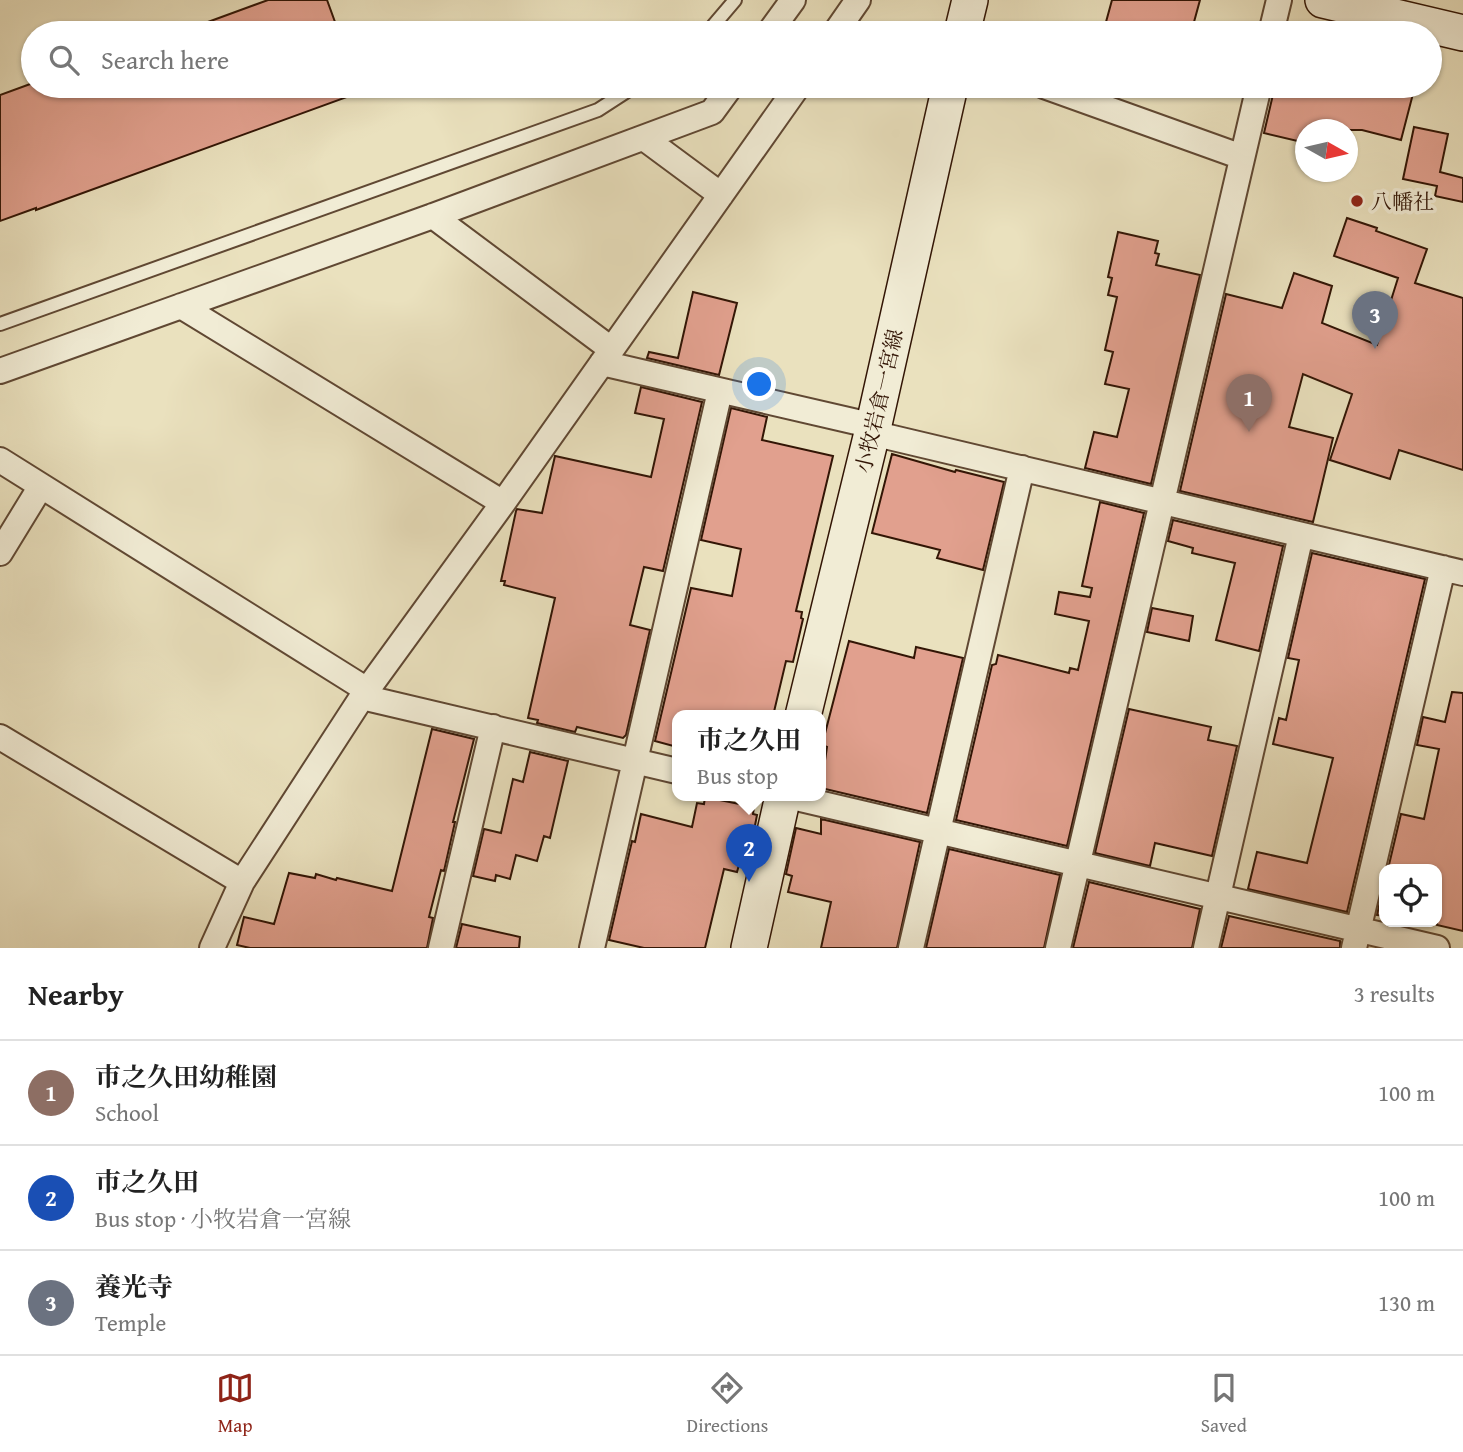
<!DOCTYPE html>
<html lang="en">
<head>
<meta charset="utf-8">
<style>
	:root { --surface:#fff; --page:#f6f6f6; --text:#222; --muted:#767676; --line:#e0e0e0; --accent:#8f2418 }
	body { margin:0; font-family:"Gentium Book Plus","Noto Serif JP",serif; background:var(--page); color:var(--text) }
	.controls { position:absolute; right:21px; bottom:21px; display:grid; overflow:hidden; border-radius:14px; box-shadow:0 2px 5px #0004 }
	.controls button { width:63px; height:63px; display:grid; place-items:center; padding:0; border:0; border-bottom:2px solid var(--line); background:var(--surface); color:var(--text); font:35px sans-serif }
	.compass { position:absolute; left:1295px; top:119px; width:63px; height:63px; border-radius:50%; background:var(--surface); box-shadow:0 2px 5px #0004; rotate:98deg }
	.you { position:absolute; left:760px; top:385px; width:24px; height:24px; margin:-18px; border:5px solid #fff; border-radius:50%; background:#1a73e8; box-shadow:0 0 0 10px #1a73e833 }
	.badge { display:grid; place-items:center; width:46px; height:46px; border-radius:50%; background:var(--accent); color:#fff; font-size:23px; font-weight:700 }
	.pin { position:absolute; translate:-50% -58px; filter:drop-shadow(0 2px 4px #0008) }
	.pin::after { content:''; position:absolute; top:37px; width:24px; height:21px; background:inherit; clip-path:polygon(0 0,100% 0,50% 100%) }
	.popup { position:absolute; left:672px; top:710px; width:154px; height:91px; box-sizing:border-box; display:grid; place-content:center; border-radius:14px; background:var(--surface); filter:drop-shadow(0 2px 5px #0005); font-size:23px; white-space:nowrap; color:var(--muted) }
	.popup b { font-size:26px; color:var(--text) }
	.popup::after { content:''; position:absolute; left:50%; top:100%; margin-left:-14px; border:14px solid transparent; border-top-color:var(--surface) }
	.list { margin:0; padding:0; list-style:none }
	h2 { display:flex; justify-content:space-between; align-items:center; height:91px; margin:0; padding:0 28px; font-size:30px }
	h2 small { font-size:23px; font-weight:400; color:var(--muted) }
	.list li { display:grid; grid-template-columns:46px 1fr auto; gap:21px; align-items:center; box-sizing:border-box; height:105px; padding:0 28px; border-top:2px solid var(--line) }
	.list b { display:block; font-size:26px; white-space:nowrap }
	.list p { margin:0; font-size:23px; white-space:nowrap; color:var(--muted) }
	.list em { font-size:23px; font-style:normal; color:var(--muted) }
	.icon { flex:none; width:38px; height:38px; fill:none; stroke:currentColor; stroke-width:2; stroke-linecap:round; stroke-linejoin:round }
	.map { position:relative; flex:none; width:1463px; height:948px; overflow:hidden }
	.search { position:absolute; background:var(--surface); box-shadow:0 2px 5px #0004; left:21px; right:21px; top:21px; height:77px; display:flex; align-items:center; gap:18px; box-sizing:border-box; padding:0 24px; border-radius:38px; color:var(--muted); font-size:26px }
	.sheet { height:406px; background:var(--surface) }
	nav { display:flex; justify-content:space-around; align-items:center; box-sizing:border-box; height:98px; border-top:2px solid var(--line); background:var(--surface); font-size:19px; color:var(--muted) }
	nav a { display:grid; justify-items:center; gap:4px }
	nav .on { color:var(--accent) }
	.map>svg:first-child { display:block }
</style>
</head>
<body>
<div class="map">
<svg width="1463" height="948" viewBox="0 0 1463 948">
	<rect width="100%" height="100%" fill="#eae1be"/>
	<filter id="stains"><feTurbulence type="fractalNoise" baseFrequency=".00286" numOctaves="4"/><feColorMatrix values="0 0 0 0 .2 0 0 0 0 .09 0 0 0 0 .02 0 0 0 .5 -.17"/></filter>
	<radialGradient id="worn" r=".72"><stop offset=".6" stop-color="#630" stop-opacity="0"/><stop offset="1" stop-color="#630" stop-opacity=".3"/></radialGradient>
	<path fill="#e1a08e" stroke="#321505" stroke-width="2" d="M268 0H327L339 33H186V30Z
		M1112 0H1200L1191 33H1103Z
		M33 83V86H368L369 89 36 210V208L0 221V95Z
		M1275 86H1415L1401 140 1362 130H1306V143L1264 133Z
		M1414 127 1448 134 1440 172 1463 178V202L1435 196 1437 186 1403 179Z
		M1347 218 1377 228 1376 231 1427 249 1415 283 1463 298V470L1399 450 1390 479 1330 460 1352 394 1303 374 1289 427 1333 438 1313 522 1180 491 1226 294 1282 308 1294 273 1332 286 1322 323 1377 345 1398 278 1334 256Z
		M1118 232 1158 241 1155 253 1159 254 1156 265 1200 275 1151 484 1085 468 1094 432 1117 437 1129 389 1105 384 1113 352 1105 350 1117 297 1108 295 1112 278 1108 277Z
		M693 292 737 303 719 375 647 358 649 352 678 358Z
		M641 387 702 402 663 571 644 567 630 625 650 630 626 735 623 738 577 727 575 732 537 723 538 720 528 718 555 598 504 585 505 581H501L516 511 517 509 542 513 555 456 651 477 664 419 635 413Z
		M731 408 767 417 762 440 833 456 796 611 802 612 801 618 803 619 793 662 786 661 773 716H677V747L655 741 691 588 732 596 741 549 701 540Z
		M892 454 955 472 956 470 1004 482 983 570 937 558 940 550 872 533Z
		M1100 502 1144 513 1067 846 956 820 992 665 996 664 998 655 1069 673 1070 668 1078 670 1089 621 1055 614 1059 592 1090 597 1092 588 1082 586Z
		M1173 520 1283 546 1259 651 1216 640 1235 563 1192 553 1193 548 1168 541Z
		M1312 553 1425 579 1347 912 1248 889 1257 852 1307 863 1333 758 1273 744 1279 718 1286 720 1299 660 1288 658Z
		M1152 608 1193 616 1189 641 1147 632Z
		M849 641 914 658 916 647 963 658 927 813 821 788 827 747 822 745Z
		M1452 692 1463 693V931L1437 925V869H1388L1401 814 1424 819 1439 749 1417 745 1423 717 1445 722Z
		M1129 709 1211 727 1208 740 1237 746 1212 856 1155 843 1150 866 1095 853Z
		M432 729 474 739 453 822H455L444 871 441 870 429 917 433 918 427 948H250L237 945 244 917 274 924 289 873 315 878 316 874 336 880 337 878 392 891Z
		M530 752 568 761 550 838 544 836 537 861 516 855 510 879 496 875 495 881 473 876 484 829 501 833 513 779 523 782Z
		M705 797 754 807 753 814 757 815 747 867 739 865 737 872 724 869 705 948H644L609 940 632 841 635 842 641 814 692 827 697 803 704 804Z
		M821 819 920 842 897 948H821L831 902 788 892 792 876 786 874 796 828 821 834Z
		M949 849 1060 875 1044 948H926Z
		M1089 882 1200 909 1192 948H1073Z
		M1384 884V916L1377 915Z
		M1229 916 1340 941V948H1221Z
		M462 924 520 937 519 948H456Z"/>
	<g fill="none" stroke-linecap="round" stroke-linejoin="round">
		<g stroke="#604833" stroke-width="16">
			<path id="lane" d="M707 33 735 0
				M0 324 598 110 635 86"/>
		</g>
		<g stroke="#604833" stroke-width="28">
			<path id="street" d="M769 33 793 0
				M835 33 858 0
				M1271 33 1279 0
				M1044 86 1242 157
				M644 138 721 195
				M433 216 611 349
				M181 306 503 503
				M602 363 874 426
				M0 371 433 216 712 112 731 86
				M872 433 1463 573
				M0 460 367 690
				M0 553 41 486
				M362 697 677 771
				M0 737 242 882
				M788 796 1437 948
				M212 948 242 882 362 697 503 503 798 86
				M441 948 493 727
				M592 948 720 391
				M911 948 1022 468
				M1058 948 1259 86
				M1206 948 1301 535
				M1354 948 1443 568"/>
		</g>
		<g stroke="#321505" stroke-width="38">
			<path id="secondary" d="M1323 0 1463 33
				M962 33 970 0
				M803 716 872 433 950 86
				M749 948 783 796"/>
		</g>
		<use href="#lane" stroke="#f1ecd5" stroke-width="12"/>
		<use href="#street" stroke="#f1ecd5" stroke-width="24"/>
		<use href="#secondary" stroke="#f1ecd5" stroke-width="35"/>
	</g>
	<circle fill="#8f2418" stroke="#f1ecd5" stroke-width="2.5" cx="1357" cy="201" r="7"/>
	<g text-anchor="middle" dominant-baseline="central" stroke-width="7" stroke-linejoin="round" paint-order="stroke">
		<g font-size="21" fill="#321505" stroke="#f1ecd5" text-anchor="start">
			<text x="1371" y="201">八幡社</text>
		</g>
		<g font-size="21" fill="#321505" stroke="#f1ecd5">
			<text transform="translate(879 401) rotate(-77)">小牧岩倉一宮線</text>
		</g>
	</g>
	<rect width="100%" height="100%" filter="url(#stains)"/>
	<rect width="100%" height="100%" fill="url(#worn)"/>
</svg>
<div class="controls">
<button><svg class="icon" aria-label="locate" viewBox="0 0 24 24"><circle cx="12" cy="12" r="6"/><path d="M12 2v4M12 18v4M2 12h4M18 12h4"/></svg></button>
</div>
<svg class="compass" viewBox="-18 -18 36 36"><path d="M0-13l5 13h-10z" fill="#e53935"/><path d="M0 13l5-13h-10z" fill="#767676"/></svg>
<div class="you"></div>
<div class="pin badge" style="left:1249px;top:432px;background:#8d6e63">1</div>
<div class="pin badge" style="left:749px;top:882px;background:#1a4fb4">2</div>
<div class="popup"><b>市之久田</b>Bus stop</div>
<div class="pin badge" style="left:1375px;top:349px;background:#6b7280">3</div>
<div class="search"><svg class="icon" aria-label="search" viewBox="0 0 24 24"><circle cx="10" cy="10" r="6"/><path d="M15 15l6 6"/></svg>Search here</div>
</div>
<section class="sheet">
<h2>Nearby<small>3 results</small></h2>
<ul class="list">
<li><span class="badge" style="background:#8d6e63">1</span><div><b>市之久田幼稚園</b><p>School</p></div><em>100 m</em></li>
<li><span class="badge" style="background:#1a4fb4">2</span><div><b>市之久田</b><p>Bus stop · 小牧岩倉一宮線</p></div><em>100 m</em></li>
<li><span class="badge" style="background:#6b7280">3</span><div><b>養光寺</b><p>Temple</p></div><em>130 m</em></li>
</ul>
</section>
<nav>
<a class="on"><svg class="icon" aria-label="map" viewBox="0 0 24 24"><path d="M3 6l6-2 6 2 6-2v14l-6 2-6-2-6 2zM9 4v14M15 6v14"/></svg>Map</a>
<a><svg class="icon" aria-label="directions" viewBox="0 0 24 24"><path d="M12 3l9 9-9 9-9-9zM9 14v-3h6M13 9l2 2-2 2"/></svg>Directions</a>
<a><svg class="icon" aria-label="saved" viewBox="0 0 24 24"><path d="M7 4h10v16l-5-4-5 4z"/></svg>Saved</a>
</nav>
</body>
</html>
